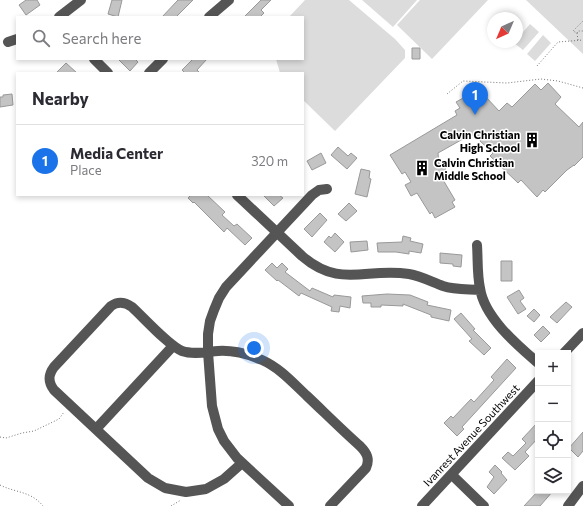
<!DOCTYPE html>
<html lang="en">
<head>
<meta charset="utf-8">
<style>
	:root { --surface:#fff; --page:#f7f7f7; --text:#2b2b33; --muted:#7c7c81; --line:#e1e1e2; --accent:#1a73e8 }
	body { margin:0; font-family:Commissioner,sans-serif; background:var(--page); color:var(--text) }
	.controls { position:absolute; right:12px; bottom:12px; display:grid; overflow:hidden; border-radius:0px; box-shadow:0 2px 6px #0003 }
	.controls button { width:36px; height:36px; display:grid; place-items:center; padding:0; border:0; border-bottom:1px solid var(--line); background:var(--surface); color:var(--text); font:20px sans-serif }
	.compass { position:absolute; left:487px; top:12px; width:36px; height:36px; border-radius:50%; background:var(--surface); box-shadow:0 2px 6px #0003; rotate:224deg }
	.you { position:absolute; left:254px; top:348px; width:14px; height:14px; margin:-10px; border:3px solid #fff; border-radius:50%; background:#1a73e8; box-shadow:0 0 0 6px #1a73e833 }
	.badge { display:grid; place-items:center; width:26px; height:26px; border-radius:50%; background:var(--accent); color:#fff; font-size:13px; font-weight:700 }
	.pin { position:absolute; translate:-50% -33px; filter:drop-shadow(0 1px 2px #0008) }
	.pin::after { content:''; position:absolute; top:21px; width:14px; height:12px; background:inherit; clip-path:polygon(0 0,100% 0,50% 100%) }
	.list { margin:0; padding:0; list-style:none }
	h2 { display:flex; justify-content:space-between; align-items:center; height:52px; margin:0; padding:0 16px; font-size:17px }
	h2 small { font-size:13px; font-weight:400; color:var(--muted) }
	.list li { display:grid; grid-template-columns:26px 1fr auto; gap:12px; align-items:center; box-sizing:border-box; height:72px; padding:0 16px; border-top:1px solid var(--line) }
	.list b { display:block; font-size:15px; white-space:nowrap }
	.list p { margin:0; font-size:13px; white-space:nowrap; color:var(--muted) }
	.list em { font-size:13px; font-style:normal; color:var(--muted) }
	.icon { flex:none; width:22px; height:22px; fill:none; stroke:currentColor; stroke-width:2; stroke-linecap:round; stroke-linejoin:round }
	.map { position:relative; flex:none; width:583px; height:506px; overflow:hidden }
	.search { position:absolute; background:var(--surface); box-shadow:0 2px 6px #0003; left:16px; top:16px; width:288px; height:44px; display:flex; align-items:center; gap:10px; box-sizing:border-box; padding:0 14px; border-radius:0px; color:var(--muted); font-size:15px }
	.panel { position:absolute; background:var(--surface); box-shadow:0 2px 6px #0003; left:16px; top:72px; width:288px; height:124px; border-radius:0px }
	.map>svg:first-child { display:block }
</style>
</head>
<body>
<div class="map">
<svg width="583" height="506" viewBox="0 0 583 506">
	<rect width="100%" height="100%" fill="#fff"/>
	<path fill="#dcdcdc" d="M305 0H349L395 39 405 50V58L335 131 303 100V73H280L276 59H303V17H289Z
		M362 0H417L393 27Z
		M420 0H488L432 59 397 25Z
		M526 0H583V54Z
		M530 24 539 32 523 50 514 43 517 42V39Z
		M543 35 551 43 535 61 527 54Z"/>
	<path fill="#c4c4c4" stroke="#999" d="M26 0H37L40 5 26 15 19 5Z
		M112 0H122L118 17 108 14Z
		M178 0H193L176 17H162Z
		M261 0H271L261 10 264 13 260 17H244Z
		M412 48H420V59H412Z
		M118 59H135L138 62 130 71Z
		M193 59H207L197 70 200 73H185L182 70Z
		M66 63 77 73H56Z
		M548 83 561 97 555 104 579 127 583 122V157L574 166V165L567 170 545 192 543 190 537 197 521 180 518 183 490 156 493 153 480 141 483 136 470 135 438 153 439 164H446L445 173H439L455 200 452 202 455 207 435 218 432 212 430 214 417 193 411 196 405 185 411 182 405 172 402 174 390 155 457 115 455 111 460 108 456 102 465 97 471 107 473 92 485 93V96L499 111 507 103 512 107 535 84 541 90Z
		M12 94 13 105 0 107V97H3V95Z
		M338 147 348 156 351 153 357 158 347 169 331 155Z
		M321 153 326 163 312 170 307 161Z
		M361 169 370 171 369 178 371 179 367 197 355 194Z
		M191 195H207L225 212 222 215 234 226 237 224 252 238 245 245 227 228 224 232 194 202 193 203 188 198Z
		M263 195H279L283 198 274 206Z
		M349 203 357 211 346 221 338 214Z
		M320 213 327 220 312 237 304 229Z
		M335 233 344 242 335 252 324 242 329 236 331 238Z
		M403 236 411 238 410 241 423 244 421 253 409 251V254L396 252H378L377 243 402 242Z
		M367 241 368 250 351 252 350 242Z
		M440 253 462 255 461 267 453 266V264L440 263Z
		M501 261H512V281H501Z
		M272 263 277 268 282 263 288 269 285 272 310 291 312 288 333 297 334 295 351 297 350 308 340 306 339 312 331 311 332 307 301 293 299 296 278 280 277 281 265 270Z
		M519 290 524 298 520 301 526 309 518 314 507 297Z
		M387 294 410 295 428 302 427 305 451 310 449 321 431 317V315L403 304V306L381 305V307H371V303H363L362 296Z
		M566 302 572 307 557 323 550 317Z
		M534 309 540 315 534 322 527 316Z
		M461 313 475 329 473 330 491 348 484 355 469 341 472 339 454 319Z
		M543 326 550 333 541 342 534 335Z
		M507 359 516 368 462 427 464 429 457 436 444 423 451 416 453 418 471 399 474 402 494 380 491 377Z
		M538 422V438L525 452 529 456 515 470 502 458 508 452 513 456 526 443 522 439Z
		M583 432V451L578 457 569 448Z
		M495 465 502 472 501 473 507 480 494 494 487 487 494 477 489 472Z
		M538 491H553L540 506H524Z"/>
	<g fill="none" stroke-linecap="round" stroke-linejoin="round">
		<path stroke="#777" stroke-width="1" stroke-dasharray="1 2" stroke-linecap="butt" d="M577 33 578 31H583
			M578 40 577 33 573 31 583 21
			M537 66 558 42 583 40
			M447 94 463 81 507 83 541 79 558 81 583 88
			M0 437 6 438 22 433 34 431 59 419 64 412
			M0 485C16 493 31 491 43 506
			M171 506 181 500"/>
		<path stroke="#555" stroke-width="10" d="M59 17 81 0
			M209 17 229 0
			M8 42 17 39
			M94 59 108 73
			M149 73 163 59
			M237 195 302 256C340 289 366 267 409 274 421 276 432 282 443 286 455 290 468 289 480 290
			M477 245C478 259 477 274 480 288 484 317 517 345 538 363
			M564 353 583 333
			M96 429 173 346
			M242 463 224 479 206 489 186 492 165 488 148 478 54 390C48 382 48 375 54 367L111 306C118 301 125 302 132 307 143 317 169 346 182 351 193 355 206 352 218 351 234 350 248 354 262 360 280 368 293 383 307 396 325 413 342 430 360 446 367 453 370 459 366 468L330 506
			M452 475 484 506
			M289 506 237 458 224 441 218 429 212 406 208 352V334L210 321 214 310 219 298 226 287 312 195 319 190 327 189
			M422 506 538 381
			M568 506 583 486"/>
	</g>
	<defs>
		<g id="building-bare" transform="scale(1.2)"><path d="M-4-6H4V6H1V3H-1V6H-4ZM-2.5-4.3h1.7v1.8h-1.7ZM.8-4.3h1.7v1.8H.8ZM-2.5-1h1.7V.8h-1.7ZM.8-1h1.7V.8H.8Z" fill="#000" stroke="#fff" stroke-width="2.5" paint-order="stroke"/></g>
	</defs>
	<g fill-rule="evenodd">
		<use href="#building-bare" x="532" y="140"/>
		<use href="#building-bare" x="422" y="168"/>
	</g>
	<g text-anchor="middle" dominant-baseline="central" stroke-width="3" stroke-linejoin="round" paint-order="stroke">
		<g font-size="11" font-weight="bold" fill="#000" stroke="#fff" text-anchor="end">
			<text x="520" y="134">Calvin Christian<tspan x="520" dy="13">High School</tspan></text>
			<text x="434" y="162" text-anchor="start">Calvin Christian<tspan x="434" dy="13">Middle School</tspan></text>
		</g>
		<g font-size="11" fill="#000" stroke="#fff">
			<text transform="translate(471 435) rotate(-47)">Ivanrest Avenue Southwest</text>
		</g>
	</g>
</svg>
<div class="controls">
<button>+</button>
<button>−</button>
<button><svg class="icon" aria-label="locate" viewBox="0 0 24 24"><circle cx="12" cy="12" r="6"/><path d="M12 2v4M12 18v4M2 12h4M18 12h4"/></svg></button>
<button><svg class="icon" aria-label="layers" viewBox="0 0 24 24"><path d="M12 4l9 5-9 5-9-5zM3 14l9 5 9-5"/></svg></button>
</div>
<svg class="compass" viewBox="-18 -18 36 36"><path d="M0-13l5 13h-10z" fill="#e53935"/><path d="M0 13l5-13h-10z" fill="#7c7c81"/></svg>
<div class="you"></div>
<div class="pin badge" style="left:475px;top:115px">1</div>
<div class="search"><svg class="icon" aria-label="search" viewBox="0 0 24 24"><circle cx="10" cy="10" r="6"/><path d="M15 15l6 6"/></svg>Search here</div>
<section class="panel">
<h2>Nearby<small></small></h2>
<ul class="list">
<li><span class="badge">1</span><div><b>Media Center</b><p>Place</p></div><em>320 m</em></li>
</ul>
</section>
</div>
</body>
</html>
